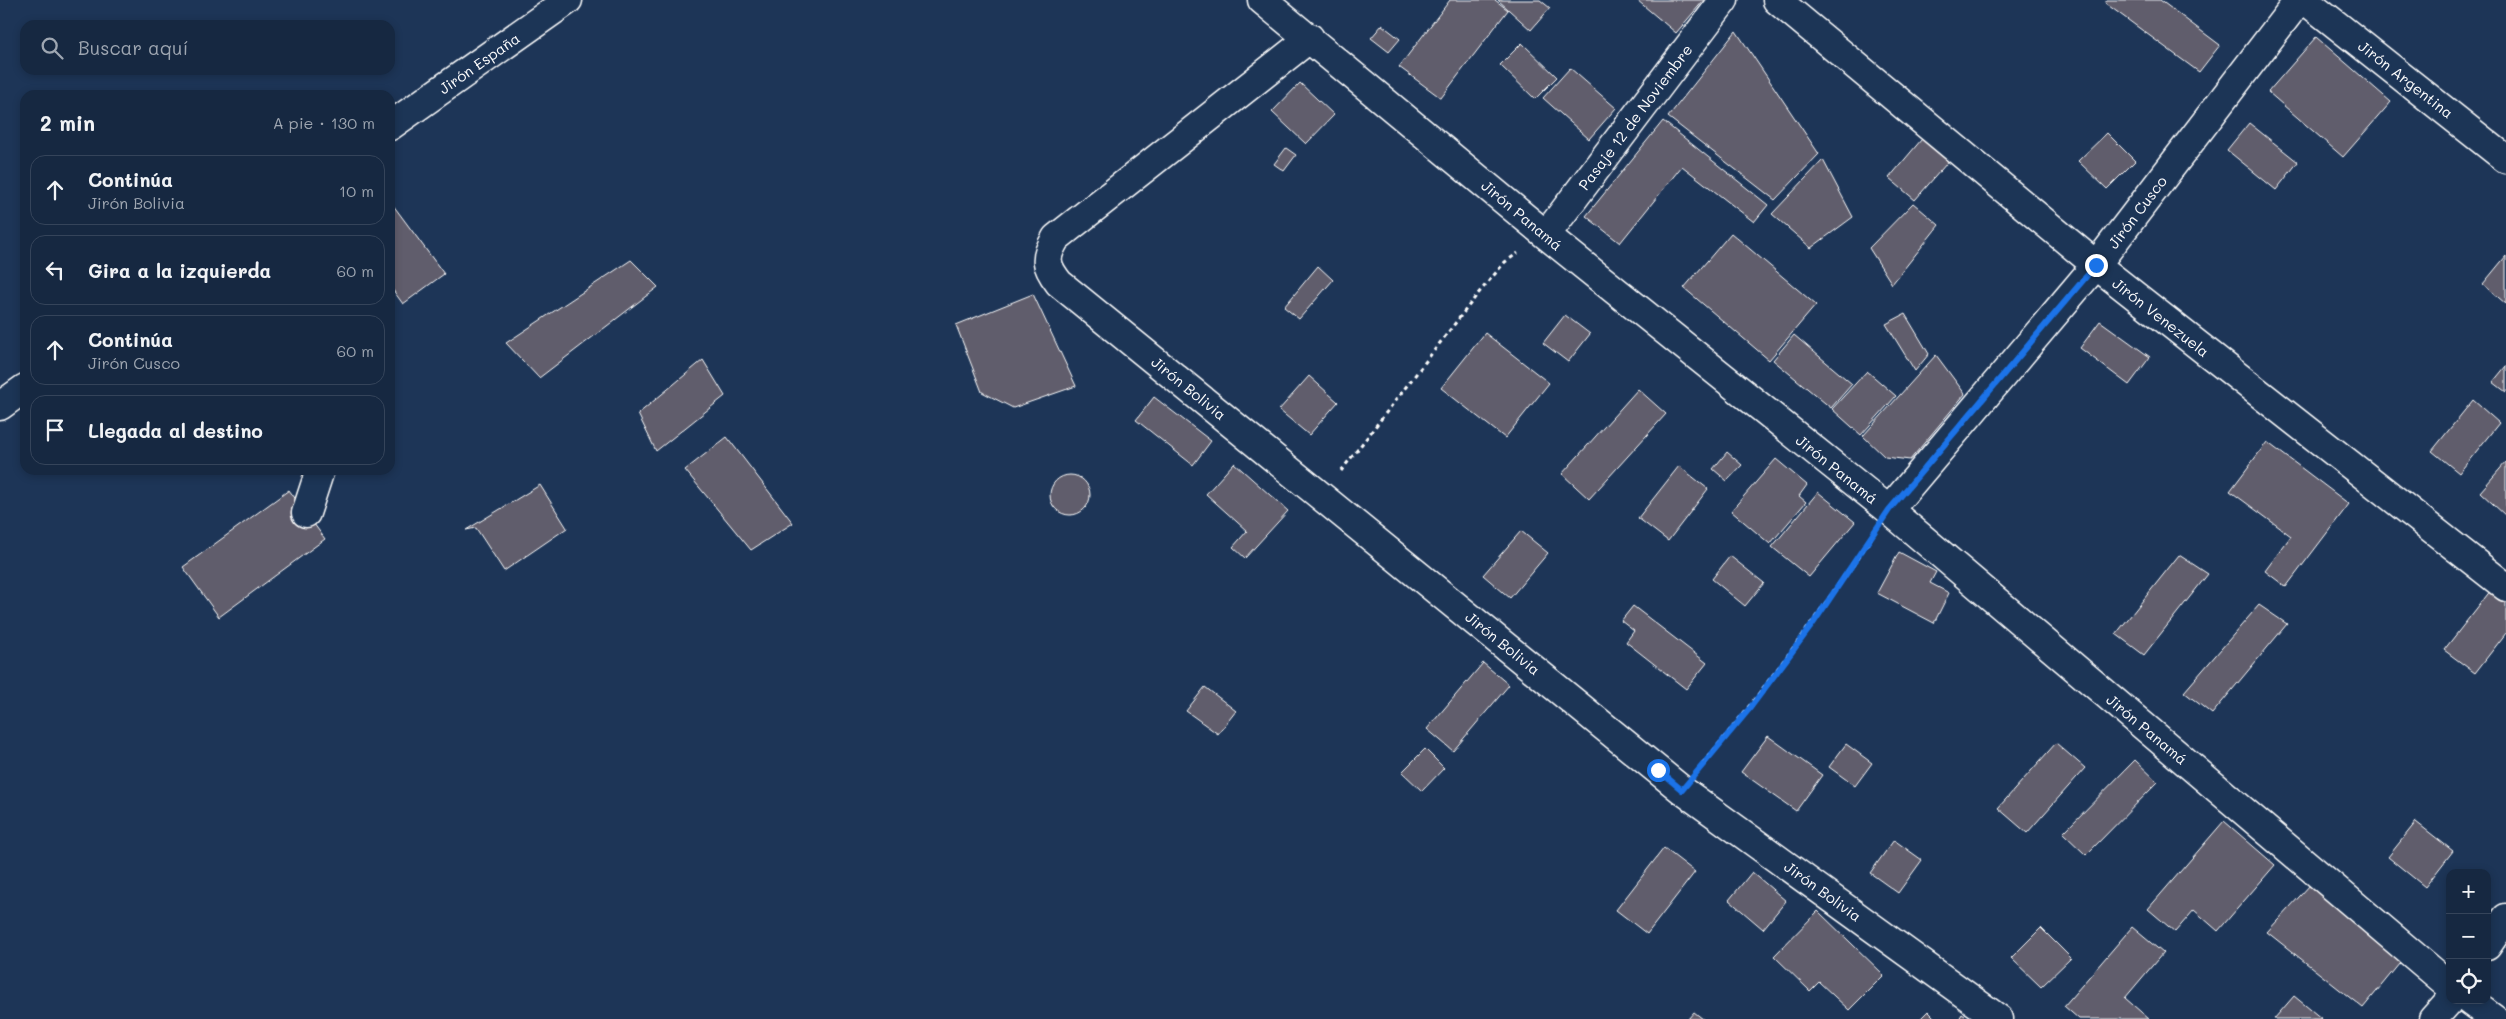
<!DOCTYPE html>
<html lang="es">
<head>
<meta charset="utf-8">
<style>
	:root { --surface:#162841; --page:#23344c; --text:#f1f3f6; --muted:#9ea6b1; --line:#35445a }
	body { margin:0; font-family:Mali,sans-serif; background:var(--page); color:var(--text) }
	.controls { position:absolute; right:15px; bottom:15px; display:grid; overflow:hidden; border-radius:10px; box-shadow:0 2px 8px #0003 }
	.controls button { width:45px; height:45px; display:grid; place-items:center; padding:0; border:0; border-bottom:1px solid var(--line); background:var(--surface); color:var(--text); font:25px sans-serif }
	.stop { position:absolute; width:15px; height:15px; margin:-11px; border:4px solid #1a73e8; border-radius:50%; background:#fff }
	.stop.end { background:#1a73e8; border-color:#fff; box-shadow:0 1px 5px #0008 }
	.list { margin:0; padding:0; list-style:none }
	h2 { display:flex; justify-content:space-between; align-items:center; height:65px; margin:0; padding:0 20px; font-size:21px }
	h2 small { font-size:16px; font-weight:400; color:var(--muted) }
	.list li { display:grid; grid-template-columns:32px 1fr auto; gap:15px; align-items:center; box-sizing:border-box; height:70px; margin:0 10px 10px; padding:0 10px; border:1px solid var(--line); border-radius:15px }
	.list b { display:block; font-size:19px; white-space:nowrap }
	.list p { margin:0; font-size:16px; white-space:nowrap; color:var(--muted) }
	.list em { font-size:16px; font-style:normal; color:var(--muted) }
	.icon { flex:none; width:28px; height:28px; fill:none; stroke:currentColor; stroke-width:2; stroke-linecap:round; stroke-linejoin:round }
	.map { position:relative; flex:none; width:2506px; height:1019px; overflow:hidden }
	.search { position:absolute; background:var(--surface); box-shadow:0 2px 8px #0003; left:20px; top:20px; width:375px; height:55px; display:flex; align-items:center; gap:12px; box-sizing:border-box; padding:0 18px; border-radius:15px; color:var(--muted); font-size:19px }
	.panel { position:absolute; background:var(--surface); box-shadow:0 2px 8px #0003; left:20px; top:90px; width:375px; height:385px; border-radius:15px }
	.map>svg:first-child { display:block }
</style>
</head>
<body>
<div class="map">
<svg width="2506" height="1019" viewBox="0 0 2506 1019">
	<rect width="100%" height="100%" fill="#1d3557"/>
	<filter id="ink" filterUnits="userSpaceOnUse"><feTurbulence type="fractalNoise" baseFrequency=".02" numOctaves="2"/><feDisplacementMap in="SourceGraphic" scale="10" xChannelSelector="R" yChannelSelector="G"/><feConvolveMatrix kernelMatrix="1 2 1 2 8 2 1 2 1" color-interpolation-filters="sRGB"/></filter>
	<g filter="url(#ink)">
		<path fill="#605d6c" stroke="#fff" d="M1450 0H1495L1508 10 1441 98 1399 67Z
			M1498 0H1540L1550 8 1531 30Z
			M1637 0H1704L1676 33Z
			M2107 0H2160L2220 45 2199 72 2105 3Z
			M1382 25 1400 39 1389 52 1371 38Z
			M1736 31 1819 154 1775 200 1668 117Z
			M2316 37 2391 102 2343 157 2268 92Z
			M1522 43 1557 77 1535 99 1500 65Z
			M1570 68 1616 108 1589 139 1543 98Z
			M1300 83 1334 115 1306 144 1272 112Z
			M1663 121 1768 205 1754 222 1682 166 1620 243 1586 216Z
			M2249 123 2298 162 2276 190 2227 150Z
			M1927 133 1953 156 1915 200 1889 178Z
			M2107 133 2135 161 2107 189 2078 161Z
			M1286 148 1296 155 1284 171 1274 164Z
			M1823 160 1853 217 1811 248 1772 214Z
			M390 201 444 274 403 304 390 286Z
			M1913 203 1939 225 1892 284 1869 248Z
			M1731 233 1816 305 1769 360 1684 288Z
			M2506 256V304L2483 284Z
			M631 260 658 287 539 378 506 343Z
			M1318 266 1333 280 1299 319 1284 307Z
			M1033 294 1076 386 1013 408 982 392 956 325Z
			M1905 314 1929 354 1915 371 1886 324Z
			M1565 315 1590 334 1568 362 1543 343Z
			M2100 321 2150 357 2129 385 2080 348Z
			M1485 333 1549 383 1505 438 1441 388Z
			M1794 335 1852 384 1831 408 1773 360Z
			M1936 355 1965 394 1910 460 1885 457 1863 436Z
			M703 360 725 396 656 451 638 414Z
			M2506 366V392L2493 382Z
			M1867 371 1896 396 1861 435 1832 409Z
			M1309 376 1338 402 1309 435 1279 410Z
			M1638 389 1666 414 1589 499 1562 474Z
			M1154 397 1211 441 1193 465 1136 420Z
			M2473 400 2499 423 2459 473 2432 451Z
			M727 437 793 523 751 550 685 470Z
			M2267 442 2349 504 2286 587 2265 571 2291 536 2230 491Z
			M1727 452 1742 465 1727 481 1713 469Z
			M1776 459 1807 485 1799 496 1806 502 1770 544 1731 511Z
			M2506 462V516L2480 492Z
			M1234 463 1288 511 1245 558 1233 547 1247 531 1206 494Z
			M1679 466 1708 489 1668 541 1638 518Z
			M1050 495a20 20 0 1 1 40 0a20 20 0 1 1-40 0Z
			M540 485 567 528 504 571 476 528 466 530Z
			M289 490 325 539 219 617 183 567Z
			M1818 492 1855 522 1809 577 1772 547Z
			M1521 531 1548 553 1510 598 1483 575Z
			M1899 552 1936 572 1930 583 1949 593 1934 623 1877 593Z
			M2179 555 2208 574 2144 655 2116 634Z
			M1730 556 1764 583 1745 606 1712 579Z
			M2495 585 2506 594V633L2475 673 2444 650Z
			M2259 605 2287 624 2212 714 2184 692Z
			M1633 606 1707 663 1686 689 1626 642 1634 631 1621 621Z
			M1483 663 1509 685 1453 751 1427 729Z
			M1205 687 1236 711 1218 734 1186 711Z
			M1768 736 1822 775 1796 811 1741 772Z
			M2056 743 2085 768 2027 833 1998 808Z
			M1846 744 1872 763 1855 786 1829 767Z
			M1425 749 1444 768 1422 791 1402 772Z
			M2135 760 2158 782 2086 855 2063 833Z
			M2224 821 2275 865 2218 931 2194 910 2175 932 2148 909Z
			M2416 822 2453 851 2425 887 2388 857Z
			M1894 840 1922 860 1898 893 1870 873Z
			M1664 848 1695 872 1647 934 1616 910Z
			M1752 872 1786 901 1763 929 1729 900Z
			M2311 884 2404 958 2363 1008 2267 932Z
			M1818 911 1884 975 1849 1010 1819 982 1810 991 1774 956Z
			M2132 927 2163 953 2125 998 2149 1019H2079L2064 1006Z
			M2041 928 2071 958 2041 987 2011 958Z
			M2294 996 2322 1019H2274Z
			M1928 1011 1936 1019H1920Z
			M1694 1012 1703 1019H1688Z
			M1962 1014 1969 1019H1959Z"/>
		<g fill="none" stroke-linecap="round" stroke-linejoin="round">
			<g stroke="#fff" stroke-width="31">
				<path id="minor" d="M1262 0 1546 235 1889 510 2450 986
					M1777 0 2096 265 2506 587
					M2305 0 2506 159
					M1310 38 1056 238C1044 258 1045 265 1059 283L1682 790 1999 1019
					M390 126 568 0
					M1546 235 1724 0
					M0 406 25 388
					M1889 510 2096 265 2299 0
					M306 513 320 470
					M2487 946 2506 918
					M2468 1000 2494 1019
					M2433 1019 2450 1000"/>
			</g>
			<path stroke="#fff" stroke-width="3" stroke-dasharray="4 4" stroke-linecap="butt" d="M1341 471 1477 295 1505 262 1518 253
				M1703 764C1763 691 1818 616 1871 538"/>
			<use href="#minor" stroke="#1d3557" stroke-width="28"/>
		</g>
	</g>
	<g fill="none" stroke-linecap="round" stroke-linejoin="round" filter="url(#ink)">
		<path stroke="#1a73e8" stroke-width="6" d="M1658 770 1682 790 1750 708 1812 625 1889 510 2096 265"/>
	</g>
	<g text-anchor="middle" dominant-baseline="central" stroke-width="4" stroke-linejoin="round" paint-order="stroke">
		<g font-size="15" fill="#fff" stroke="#1d3557">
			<text transform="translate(479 63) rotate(-35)">Jirón España</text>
			<text transform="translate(2406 79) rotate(38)">Jirón Argentina</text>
			<text transform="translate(1635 117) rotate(-53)">Pasaje 12 de Noviembre</text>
			<text transform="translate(2137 212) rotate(-53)">Jirón Cusco</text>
			<text transform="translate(1522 215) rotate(40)">Jirón Panamá</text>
			<text transform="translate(2161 317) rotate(38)">Jirón Venezuela</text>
			<text transform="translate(1189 388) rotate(39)">Jirón Bolivia</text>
			<text transform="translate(1837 469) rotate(39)">Jirón Panamá</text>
			<text transform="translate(1503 643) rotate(39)">Jirón Bolivia</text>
			<text transform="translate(2147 729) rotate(40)">Jirón Panamá</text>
			<text transform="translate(1823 891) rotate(36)">Jirón Bolivia</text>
		</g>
	</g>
</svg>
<div class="controls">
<button>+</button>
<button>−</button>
<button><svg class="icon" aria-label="locate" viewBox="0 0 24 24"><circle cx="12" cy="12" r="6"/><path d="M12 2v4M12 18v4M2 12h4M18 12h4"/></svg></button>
</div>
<div class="stop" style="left:1658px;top:770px"></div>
<div class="stop end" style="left:2096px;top:265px"></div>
<div class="search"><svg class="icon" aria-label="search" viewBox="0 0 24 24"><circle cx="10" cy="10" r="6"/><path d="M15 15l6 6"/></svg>Buscar aquí</div>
<section class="panel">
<h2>2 min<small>A pie · 130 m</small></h2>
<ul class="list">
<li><svg class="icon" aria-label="ahead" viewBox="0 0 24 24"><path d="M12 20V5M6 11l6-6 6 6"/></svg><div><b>Continúa</b><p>Jirón Bolivia</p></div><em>10 m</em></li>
<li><svg class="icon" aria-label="left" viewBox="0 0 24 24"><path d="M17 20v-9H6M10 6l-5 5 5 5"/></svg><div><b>Gira a la izquierda</b></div><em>60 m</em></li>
<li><svg class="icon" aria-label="ahead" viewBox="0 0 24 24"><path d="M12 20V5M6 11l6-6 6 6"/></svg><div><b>Continúa</b><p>Jirón Cusco</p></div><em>60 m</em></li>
<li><svg class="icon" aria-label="arrive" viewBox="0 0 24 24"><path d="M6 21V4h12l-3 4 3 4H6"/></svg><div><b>Llegada al destino</b></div></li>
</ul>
</section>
</div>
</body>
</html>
